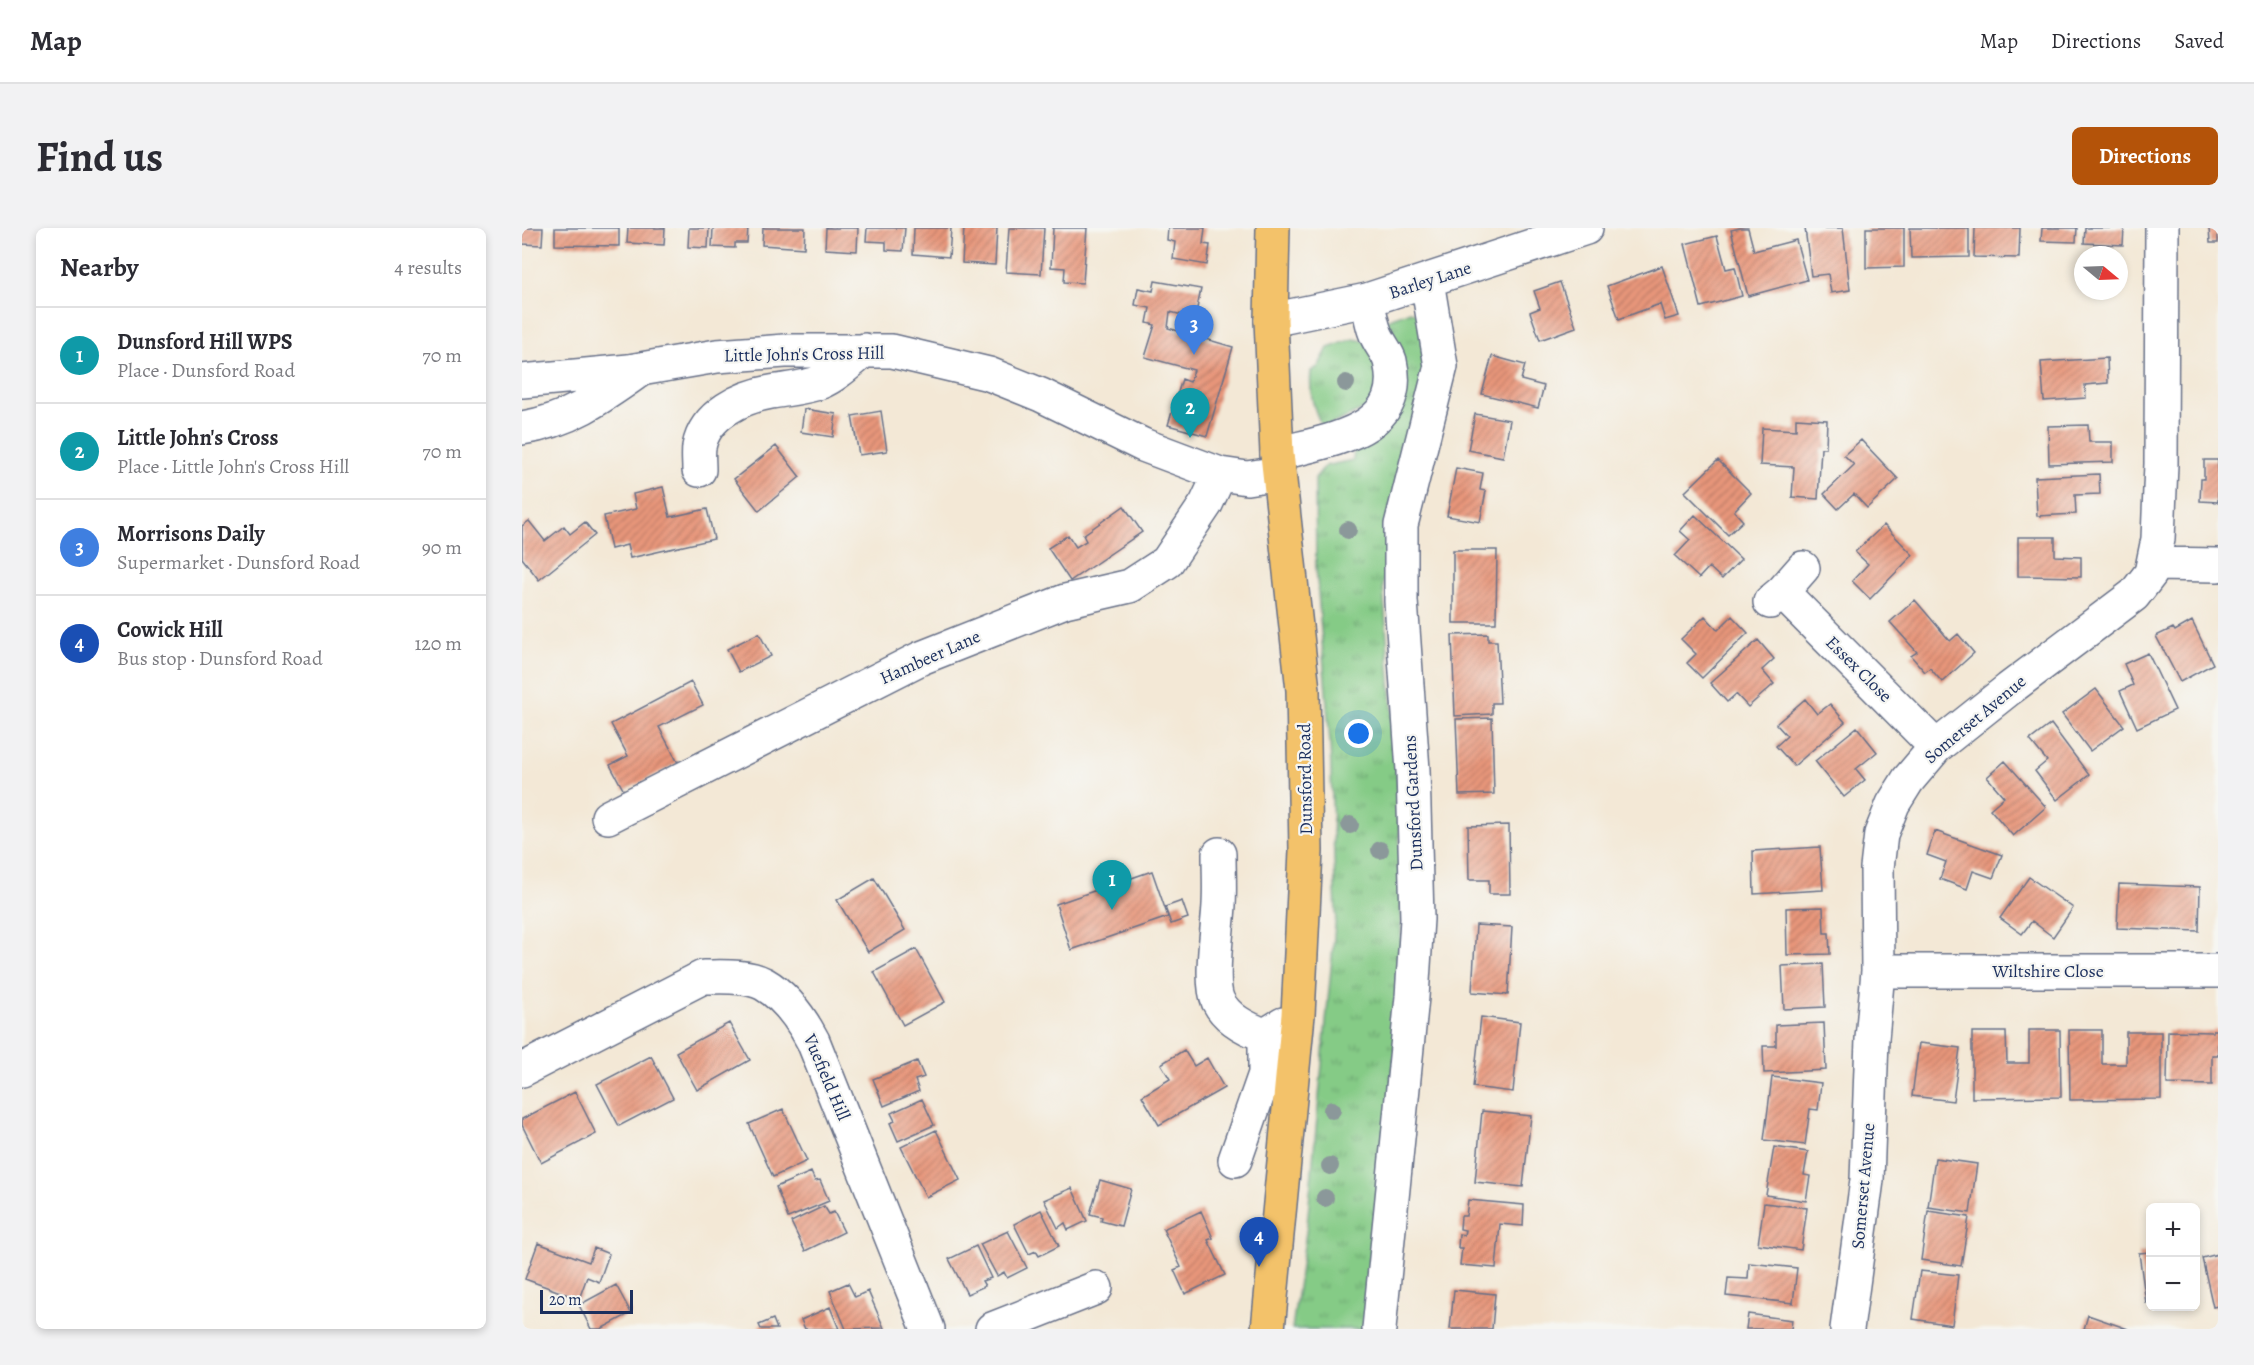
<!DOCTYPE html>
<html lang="en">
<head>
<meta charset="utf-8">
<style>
	:root { --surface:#fff; --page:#f2f2f3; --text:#2b2b33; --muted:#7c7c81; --line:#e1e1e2; --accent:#b45309 }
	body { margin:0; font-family:Alegreya,serif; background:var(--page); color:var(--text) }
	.controls { position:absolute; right:18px; bottom:18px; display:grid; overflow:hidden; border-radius:9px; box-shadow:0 3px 9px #0003 }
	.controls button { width:54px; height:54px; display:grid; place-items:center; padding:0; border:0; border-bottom:2px solid var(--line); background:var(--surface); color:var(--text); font:30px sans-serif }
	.compass { position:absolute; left:1552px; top:18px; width:54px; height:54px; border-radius:50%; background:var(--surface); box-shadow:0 3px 9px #0003; rotate:109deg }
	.scale { position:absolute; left:18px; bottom:15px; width:93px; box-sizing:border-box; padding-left:6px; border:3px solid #1b2f5e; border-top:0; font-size:16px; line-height:21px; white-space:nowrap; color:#1b2f5e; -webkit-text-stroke:4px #f6f6f2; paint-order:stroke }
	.you { position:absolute; left:837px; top:506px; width:21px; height:21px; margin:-15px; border:4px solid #fff; border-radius:50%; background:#1a73e8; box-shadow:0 0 0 9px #1a73e833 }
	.badge { display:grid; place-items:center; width:39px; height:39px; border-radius:50%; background:var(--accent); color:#fff; font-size:20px; font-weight:700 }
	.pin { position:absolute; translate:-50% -50px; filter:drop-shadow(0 2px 3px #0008) }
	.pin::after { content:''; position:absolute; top:32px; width:21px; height:18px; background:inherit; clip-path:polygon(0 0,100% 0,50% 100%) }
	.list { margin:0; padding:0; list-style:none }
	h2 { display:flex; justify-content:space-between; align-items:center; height:78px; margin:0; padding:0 24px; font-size:26px }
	h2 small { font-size:20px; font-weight:400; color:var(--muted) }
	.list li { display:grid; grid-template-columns:39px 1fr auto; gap:18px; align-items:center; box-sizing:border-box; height:96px; padding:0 24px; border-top:2px solid var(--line) }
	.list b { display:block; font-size:22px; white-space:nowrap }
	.list p { margin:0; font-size:20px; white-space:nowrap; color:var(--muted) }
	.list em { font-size:20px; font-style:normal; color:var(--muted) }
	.map { position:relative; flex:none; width:1696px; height:1101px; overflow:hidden; border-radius:9px }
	header { display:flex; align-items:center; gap:36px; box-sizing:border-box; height:84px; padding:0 30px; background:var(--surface); border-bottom:2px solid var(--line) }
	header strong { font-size:28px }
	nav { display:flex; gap:33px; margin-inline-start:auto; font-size:21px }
	.intro { display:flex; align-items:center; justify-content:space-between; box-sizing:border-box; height:144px; padding:0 36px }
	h1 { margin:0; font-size:42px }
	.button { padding:15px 27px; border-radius:9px; background:var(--accent); color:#fff; font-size:21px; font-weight:700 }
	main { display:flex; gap:36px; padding:0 36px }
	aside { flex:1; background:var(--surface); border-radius:9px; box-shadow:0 3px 9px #0003 }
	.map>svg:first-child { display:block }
</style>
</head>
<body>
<header>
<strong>Map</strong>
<nav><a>Map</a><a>Directions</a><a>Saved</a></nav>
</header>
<div class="intro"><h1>Find us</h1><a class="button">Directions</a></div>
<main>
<aside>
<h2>Nearby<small>4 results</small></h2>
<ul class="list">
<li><span class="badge" style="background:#0f9aa8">1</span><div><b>Dunsford Hill WPS</b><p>Place · Dunsford Road</p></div><em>70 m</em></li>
<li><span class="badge" style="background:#0f9aa8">2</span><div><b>Little John's Cross</b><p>Place · Little John's Cross Hill</p></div><em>70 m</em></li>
<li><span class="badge" style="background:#3f7fe0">3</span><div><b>Morrisons Daily</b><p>Supermarket · Dunsford Road</p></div><em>90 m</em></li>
<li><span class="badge" style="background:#1a4fb4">4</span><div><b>Cowick Hill</b><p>Bus stop · Dunsford Road</p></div><em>120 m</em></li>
</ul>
</aside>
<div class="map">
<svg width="1696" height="1101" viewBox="0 0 1696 1101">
	<defs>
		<pattern id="grass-tufts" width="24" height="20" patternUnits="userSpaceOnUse" patternTransform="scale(1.5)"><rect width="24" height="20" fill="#85cb86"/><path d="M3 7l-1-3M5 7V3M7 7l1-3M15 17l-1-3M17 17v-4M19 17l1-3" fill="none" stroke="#6ca571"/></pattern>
		<pattern id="building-hatch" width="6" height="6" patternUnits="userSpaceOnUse" patternTransform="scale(1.5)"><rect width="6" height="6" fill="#e8967a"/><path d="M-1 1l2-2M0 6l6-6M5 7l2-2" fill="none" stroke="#bb7b67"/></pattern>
	</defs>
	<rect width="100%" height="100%" fill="#f6f6f2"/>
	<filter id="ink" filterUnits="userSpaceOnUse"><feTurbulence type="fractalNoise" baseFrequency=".0167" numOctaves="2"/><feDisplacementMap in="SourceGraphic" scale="12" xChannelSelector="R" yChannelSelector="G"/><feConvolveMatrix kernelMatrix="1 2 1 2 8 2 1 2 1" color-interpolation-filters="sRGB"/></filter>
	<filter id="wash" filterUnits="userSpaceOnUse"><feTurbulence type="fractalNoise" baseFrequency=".008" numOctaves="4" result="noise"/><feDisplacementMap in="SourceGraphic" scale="24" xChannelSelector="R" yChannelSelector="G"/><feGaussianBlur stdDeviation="1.35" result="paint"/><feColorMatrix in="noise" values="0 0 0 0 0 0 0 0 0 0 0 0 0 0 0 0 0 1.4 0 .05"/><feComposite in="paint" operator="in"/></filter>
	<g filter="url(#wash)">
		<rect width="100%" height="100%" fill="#f3e8d6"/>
		<path fill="url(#grass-tufts)" stroke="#507d72" stroke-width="1.5" d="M888 83 902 88 908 151 884 209 872 271 861 358 877 572 880 756 845 1101H770L785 997 814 687 808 514 794 339 793 250 803 238 831 232 832 223 846 217 865 92Z
			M831 111 843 113 856 130 854 176 801 200C791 181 787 165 789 143L796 139 806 120Z"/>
		<g id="blocks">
			<path fill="url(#building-hatch)" d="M0 0H21L20 17 0 16Z
				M33 0H97V18L33 17Z
				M106 0H143L142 17 105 15Z
				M167 0H187L186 20 166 19Z
				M191 0H226L225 15H213V20L190 19Z
				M241 0H283L282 20 240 17Z
				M304 0H336L335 23 303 21Z
				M345 0H383L381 23 364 22V14L344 13Z
				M392 0H429L427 29 391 26Z
				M442 0H475L473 37 440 35Z
				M487 0H522L519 46 484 44Z
				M531 0H565L561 55 542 54 543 40 529 39Z
				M646 0H683L681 16 688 17 685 37 651 31 653 14 645 12Z
				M1218 0H1226L1232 23 1274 12 1285 52 1226 68 1209 2Z
				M1283 0H1321L1328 62 1309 65 1306 46 1289 48Z
				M1344 0H1382V39L1344 40Z
				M1388 0H1447V29L1389 30Z
				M1453 0H1498L1497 30 1452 29Z
				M1520 0H1555L1554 14 1519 13Z
				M1563 0H1602L1601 17 1562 15Z
				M1687 0H1696V15H1688Z
				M1195 8 1204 41 1213 39 1220 68 1179 79 1163 16Z
				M1140 38 1157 88 1143 92 1138 76 1097 91 1085 58Z
				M633 53 679 61 673 90 648 84 646 100 711 119 685 208 646 197 660 151 668 154 672 142 623 129 633 97 625 95 628 80 613 77 616 60 631 63Z
				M1038 54 1054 99 1018 112 1008 84 1018 80 1012 63Z
				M970 128 1003 137 999 152 1022 158 1016 180 960 166Z
				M1585 130 1586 155 1563 157 1564 170 1522 173 1519 134Z
				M282 181 314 186 311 209 279 204Z
				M359 183 365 223 337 227 330 188Z
				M953 186 988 192 981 229 946 222Z
				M1274 190 1305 192 1304 220H1299L1296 271 1270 269 1272 239 1238 237 1240 200 1274 202Z
				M1566 197 1567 214H1591V234L1527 236 1526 198Z
				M1339 212 1376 251 1345 280 1332 266 1316 281 1302 266 1332 237 1322 227Z
				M254 218 278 249 237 283 212 251Z
				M1196 232 1229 265 1212 283 1221 293 1206 307 1163 264Z
				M1682 232H1696V274L1678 273 1679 251H1682Z
				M934 240 961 245 958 262 964 263 958 294 925 288Z
				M1577 246 1578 266 1553 267 1554 286 1515 288 1513 249Z
				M141 259 148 289 185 281 192 311 108 330 105 317 89 321 82 288 114 281 111 266Z
				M602 278 620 304 548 353 526 320 546 307 554 319 564 313 561 307Z
				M1173 287 1219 331 1200 351 1187 339 1177 350 1153 328 1168 312 1158 303Z
				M7 293 23 313 42 298 48 306 63 294 73 307 17 352 0 330V298Z
				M1362 297 1391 327 1348 371 1330 353 1346 336 1333 324Z
				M1496 309H1533V328L1559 329V349L1496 348Z
				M931 322H975L974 395H931Z
				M1393 372 1428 413 1436 406 1452 425 1420 454 1408 440 1403 444 1389 428 1395 424 1368 394Z
				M1183 388 1196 402 1210 388 1226 405 1180 450 1165 435 1174 426 1159 411Z
				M1670 393 1691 436 1658 454 1634 408 1651 400 1653 403Z
				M237 405 249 428 217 444 205 421Z
				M966 406V413H975L978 475H970V486L933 488 930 407Z
				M1236 412 1252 431 1240 442 1252 456 1226 479 1214 466 1205 474 1188 455Z
				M1626 425 1653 482 1615 500 1598 463 1611 457 1602 436Z
				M169 454 181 477 137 499 156 535 102 563 88 537 106 528 89 496Z
				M1574 461 1602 498 1568 523 1540 486Z
				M1283 471 1295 486 1308 476 1323 494 1272 538 1254 518 1265 508 1254 496Z
				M970 490 972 566 937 567 934 491Z
				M1529 496 1567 547 1535 572 1513 543 1525 533 1508 512Z
				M1335 499 1355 524 1334 541 1343 552 1322 569 1293 533Z
				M1483 533 1524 579 1491 608 1468 581 1482 569 1465 549Z
				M987 597 988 666H967V652H947L946 598Z
				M1413 603 1480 627 1471 650 1451 643 1445 661 1418 651 1424 634 1405 627Z
				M1298 619 1301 662 1232 666 1231 623Z
				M630 643 646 689 549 722 534 676Z
				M1507 649 1551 680 1531 709 1510 693 1500 706 1478 690Z
				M352 650 383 702 346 724 315 672Z
				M1597 656 1678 659 1677 703 1595 700Z
				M660 673 666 690 649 696 643 679Z
				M1301 679 1302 705H1307L1308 726 1265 727 1264 680Z
				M954 697 990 699 986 767 950 764Z
				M394 721 423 774 381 797 352 744Z
				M1301 736 1303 779 1262 781 1260 738Z
				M959 789 998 794 991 864 951 859Z
				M207 795 228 832 175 862 154 824Z
				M1302 795 1304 842 1242 845 1241 818H1254V797Z
				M1507 802H1538L1539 869 1450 870V804H1484L1485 835H1507Z
				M1547 802H1580V836H1604V804H1639V871L1548 872Z
				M1691 802H1696V827H1690V857L1645 856 1646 803 1691 804Z
				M1397 815 1438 820 1431 873 1390 868Z
				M662 822 672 838 685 830 702 860 637 897 620 868 648 851 639 836Z
				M129 828 151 870 97 898 75 856Z
				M395 833 402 849 393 852 397 863 362 878 351 851Z
				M1250 849 1299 855 1296 882 1288 881 1283 917 1242 912Z
				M53 864 74 906 19 935 0 897V891Z
				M400 871 412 897 376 913 368 895 373 893 369 885Z
				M261 881 285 933 251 949 227 896Z
				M960 883 1009 888 1001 959 953 954Z
				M414 902 438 952 404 969 379 919Z
				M1252 919 1286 924 1282 947 1288 948 1284 973 1244 967Z
				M1413 930 1455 936 1448 985 1406 979Z
				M289 944 293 953 298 952 307 973 266 990 254 959Z
				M578 952 609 961 599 998 579 993 580 989 568 986Z
				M550 960 565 993 546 1002 543 995 536 1000 522 972Z
				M946 972 1002 977 1001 998 978 996 974 1040 938 1037 940 1020H936L937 1006 942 1007 943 1002 938 1001 939 988H944Z
				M1242 975 1285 980 1279 1022 1236 1016Z
				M302 978 307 986 312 984 322 1004 283 1023 269 994Z
				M519 982 537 1018 517 1028 514 1023 507 1026 492 996Z
				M679 983 691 1010 686 1012 703 1047 663 1066 652 1042 659 1039 641 1001Z
				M1406 983 1447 989 1439 1038 1399 1032Z
				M486 1003 505 1040 485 1050 482 1044 475 1048 458 1016Z
				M16 1015 67 1034 72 1020 87 1026 77 1054 65 1049 57 1071 3 1051Z
				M454 1018 469 1050 460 1053 463 1058 445 1066 427 1031Z
				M1628 1024V1074L1624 1075 1617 1025Z
				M1696 1026V1078L1691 1079 1680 1030Z
				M1227 1035 1275 1040 1271 1075 1204 1068 1206 1050 1226 1051Z
				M1398 1043 1436 1047 1430 1097 1391 1091Z
				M326 1055 333 1069 346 1063 362 1100 324 1101 308 1063Z
				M94 1057 109 1085 79 1101H69L57 1077Z
				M932 1062 973 1066 970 1101H928Z
				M308 1079 317 1101H283L279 1092Z
				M1226 1086 1270 1092 1269 1101H1224Z
				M1566 1087 1606 1101H1562Z
				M251 1091 255 1101H239L237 1097Z"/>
		</g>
	</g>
	<g filter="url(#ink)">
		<use href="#blocks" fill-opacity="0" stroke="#677088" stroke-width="1.5"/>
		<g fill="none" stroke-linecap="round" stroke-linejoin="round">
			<g stroke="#677088" stroke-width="36">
				<path id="minor" d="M749 92 845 72 1064 0
					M0 153 107 143 195 128 263 123H370L467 146 519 167 621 217 698 246 725 250 757 245
					M0 200C47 193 80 169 118 142
					M755 226C805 212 885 205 868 133 865 123 856 114 853 104 849 94 848 82 845 72
					M177 242C177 235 176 226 177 219 183 186 220 169 249 164 266 161 283 160 299 154 314 148 330 132 343 122
					M1632 336 1696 337
					M1260 364 1281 340
					M1248 374 1260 364 1414 519
					M86 589 399 430 543 373 608 358 645 334 684 276 698 246
					M697 626C697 643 698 660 697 677 696 700 687 753 696 773 705 791 725 801 743 807
					M1356 743H1696
					M0 842 181 749C200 749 225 747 242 756 263 768 280 792 291 813L406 1101
					M713 932 743 846V807L761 796
					M470 1101 574 1060
					M857 1101 890 769 895 691 891 542 879 373V297L919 138 905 53
					M1325 1101 1345 952 1350 811 1356 743 1355 640 1359 606 1371 576 1386 552 1414 519 1487 461 1612 367 1629 345 1636 311 1639 236 1640 0"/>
			</g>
			<g stroke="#677088" stroke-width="36">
				<path id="major" d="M746 1101 776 787 784 623 781 462 755 226 749 92 751 0"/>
			</g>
			<use href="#minor" stroke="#fff" stroke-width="33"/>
			<use href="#major" stroke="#f3c26a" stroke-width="33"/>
		</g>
		<g fill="#8b989a">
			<circle cx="824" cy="155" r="9"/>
			<circle cx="826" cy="302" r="9"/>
			<circle cx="828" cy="597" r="9"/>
			<circle cx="858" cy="622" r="9"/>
			<circle cx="810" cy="882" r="9"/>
			<circle cx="808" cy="938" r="9"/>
			<circle cx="803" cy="970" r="9"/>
		</g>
	</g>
	<g text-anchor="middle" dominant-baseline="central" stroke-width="4.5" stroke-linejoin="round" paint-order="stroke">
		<g font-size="18" fill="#1b2f5e" stroke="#f6f6f2">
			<text transform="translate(908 52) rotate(-18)">Barley Lane</text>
			<text transform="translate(282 126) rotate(-1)">Little John's Cross Hill</text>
			<text transform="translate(408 429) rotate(-24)">Hambeer Lane</text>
			<text transform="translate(1337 441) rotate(45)">Essex Close</text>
			<text transform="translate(1453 491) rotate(-40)">Somerset Avenue</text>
			<text transform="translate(783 551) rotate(-91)">Dunsford Road</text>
			<text transform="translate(891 575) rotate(-93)">Dunsford Gardens</text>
			<text x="1526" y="743">Wiltshire Close</text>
			<text transform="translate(305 849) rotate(67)">Vuefield Hill</text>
			<text transform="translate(1341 958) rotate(-85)">Somerset Avenue</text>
		</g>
	</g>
</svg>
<div class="controls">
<button>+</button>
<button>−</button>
</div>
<svg class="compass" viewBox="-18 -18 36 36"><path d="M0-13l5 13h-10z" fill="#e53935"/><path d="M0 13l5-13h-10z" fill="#7c7c81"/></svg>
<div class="scale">20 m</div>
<div class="you"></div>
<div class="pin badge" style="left:590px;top:682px;background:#0f9aa8">1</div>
<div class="pin badge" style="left:668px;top:210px;background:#0f9aa8">2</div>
<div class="pin badge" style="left:672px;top:127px;background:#3f7fe0">3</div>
<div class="pin badge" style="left:737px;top:1039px;background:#1a4fb4">4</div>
</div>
</main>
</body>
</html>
